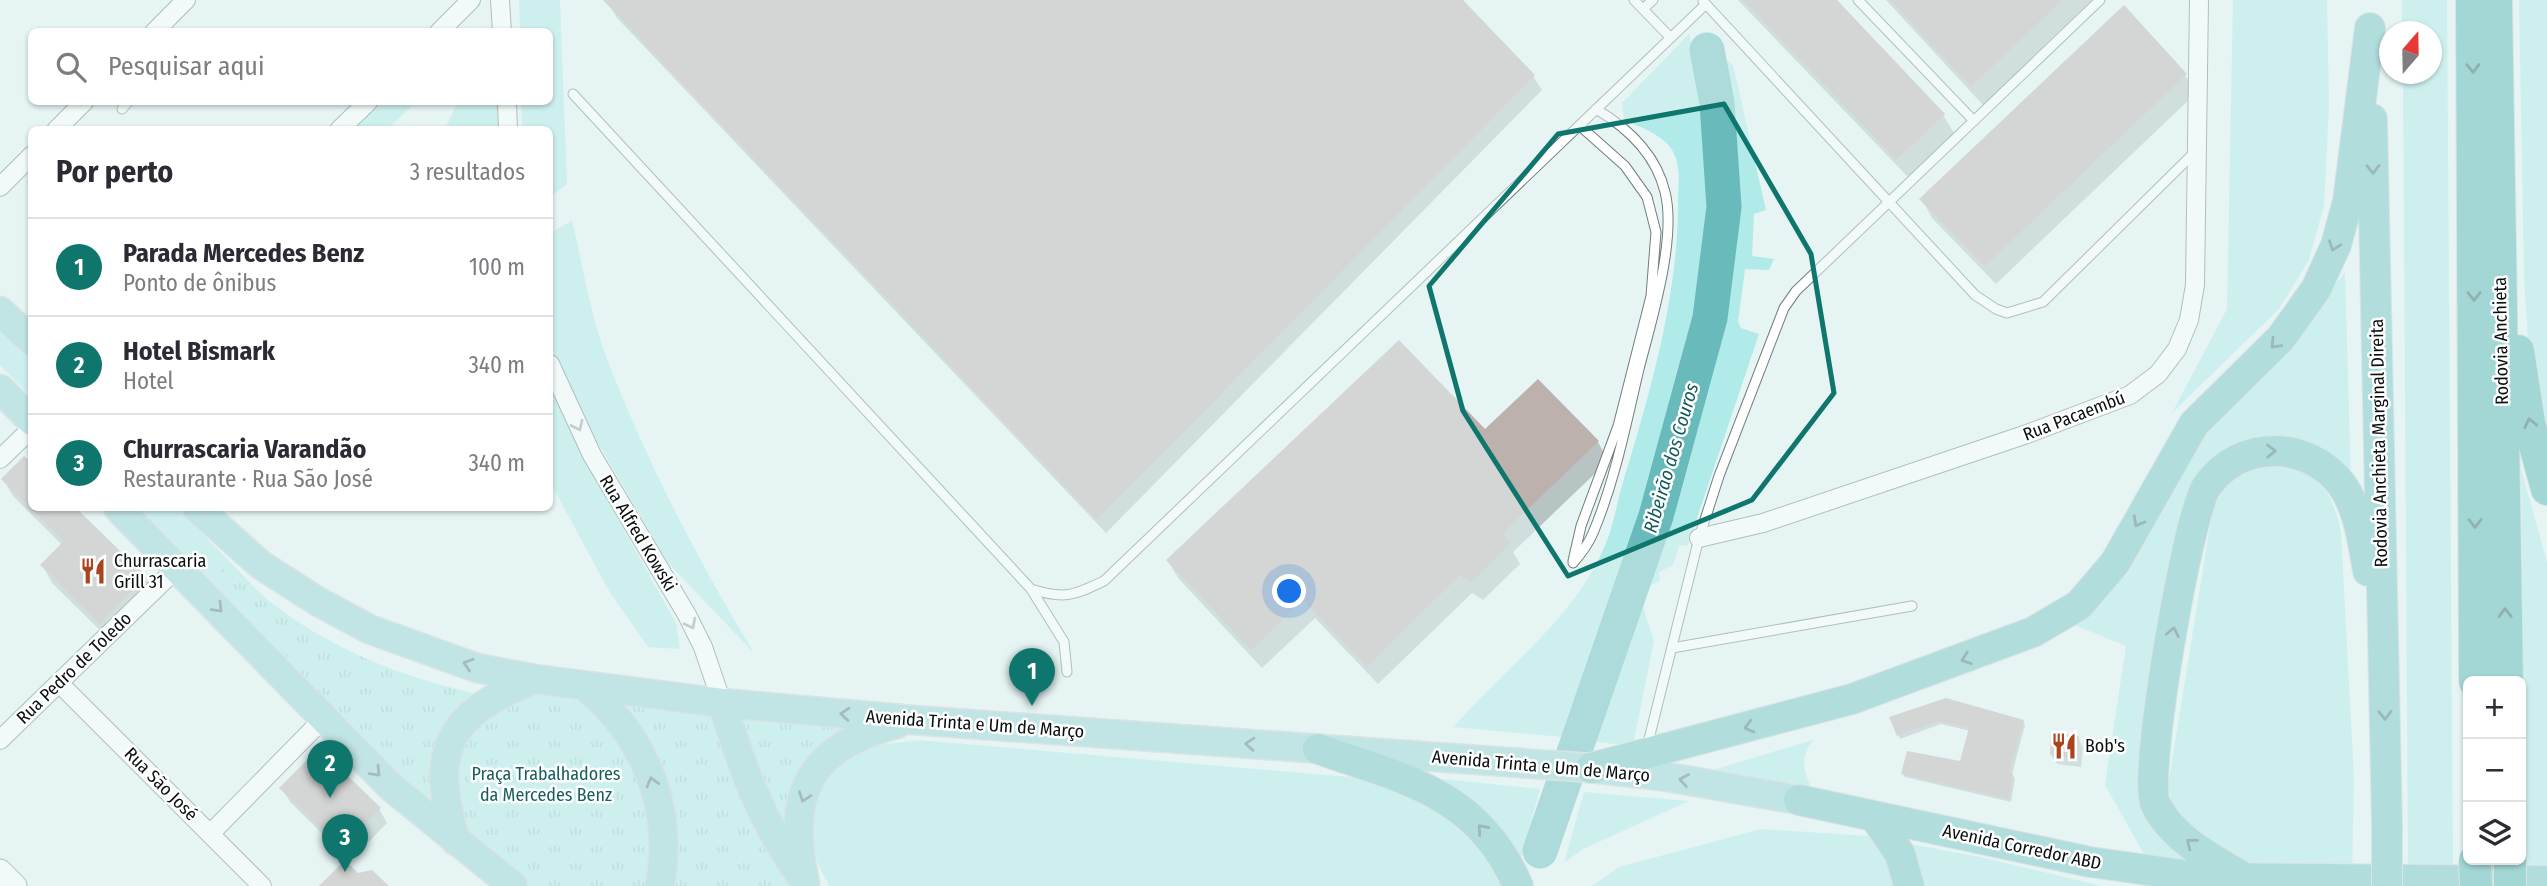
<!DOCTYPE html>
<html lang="pt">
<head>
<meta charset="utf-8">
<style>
	:root { --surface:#fff; --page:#f7f7f7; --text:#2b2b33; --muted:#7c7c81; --line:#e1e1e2; --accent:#0f766e }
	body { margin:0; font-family:"Fira Sans Condensed",sans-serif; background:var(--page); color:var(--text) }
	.controls { position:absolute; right:21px; bottom:21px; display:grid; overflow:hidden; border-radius:10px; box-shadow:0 2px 5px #0004 }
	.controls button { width:63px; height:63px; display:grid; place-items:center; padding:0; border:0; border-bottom:2px solid var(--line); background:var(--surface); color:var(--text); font:35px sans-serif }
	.compass { position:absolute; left:2379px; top:21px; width:63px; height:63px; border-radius:50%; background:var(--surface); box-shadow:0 2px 5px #0004; rotate:20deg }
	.you { position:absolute; left:1290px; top:592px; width:24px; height:24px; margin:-18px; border:5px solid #fff; border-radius:50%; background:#1a73e8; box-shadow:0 0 0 10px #1a73e833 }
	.badge { display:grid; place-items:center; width:46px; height:46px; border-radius:50%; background:var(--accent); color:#fff; font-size:23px; font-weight:700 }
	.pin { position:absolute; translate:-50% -58px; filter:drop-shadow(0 2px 4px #0008) }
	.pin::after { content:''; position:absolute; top:37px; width:24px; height:21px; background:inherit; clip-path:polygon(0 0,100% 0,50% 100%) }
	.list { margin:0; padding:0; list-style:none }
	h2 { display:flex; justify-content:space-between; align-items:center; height:91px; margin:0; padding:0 28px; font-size:30px }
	h2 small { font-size:23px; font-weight:400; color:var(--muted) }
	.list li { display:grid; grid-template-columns:46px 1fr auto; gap:21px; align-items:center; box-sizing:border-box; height:98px; padding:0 28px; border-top:2px solid var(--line) }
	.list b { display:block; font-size:26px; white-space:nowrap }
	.list p { margin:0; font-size:23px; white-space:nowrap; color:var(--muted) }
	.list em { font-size:23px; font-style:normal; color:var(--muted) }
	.icon { flex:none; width:38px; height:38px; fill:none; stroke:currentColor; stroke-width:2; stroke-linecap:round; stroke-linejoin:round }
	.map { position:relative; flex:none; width:2547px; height:886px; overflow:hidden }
	.search { position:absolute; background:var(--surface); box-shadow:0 2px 5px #0004; left:28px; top:28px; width:525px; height:77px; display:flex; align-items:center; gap:18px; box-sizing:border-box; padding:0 24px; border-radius:10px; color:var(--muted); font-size:26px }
	.panel { position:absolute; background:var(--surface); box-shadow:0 2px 5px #0004; left:28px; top:126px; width:525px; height:385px; border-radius:10px }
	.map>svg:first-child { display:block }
</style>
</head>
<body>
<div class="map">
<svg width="2547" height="886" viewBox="0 0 2547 886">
	<defs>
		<pattern id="park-tufts" width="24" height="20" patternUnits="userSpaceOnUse" patternTransform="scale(1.75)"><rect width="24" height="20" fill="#b0eae9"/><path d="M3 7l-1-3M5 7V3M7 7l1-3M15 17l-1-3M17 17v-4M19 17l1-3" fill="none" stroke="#96c8c7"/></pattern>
	</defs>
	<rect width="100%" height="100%" fill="#e6f4f4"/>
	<path fill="#b0eae9" d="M519 0H560L567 184 550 197V130L522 129 521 102H550V32L520 31Z
		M2233 0H2327L2329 107 2324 206 2309 260 2279 309 2172 413 2227 309Z
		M2402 0H2447L2453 871 2408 869 2403 74H2432V32L2402 31Z
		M2519 0H2547V448L2529 355 2524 277Z
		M1689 34 1708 107 1716 208 1702 322 1645 518 1573 738 1454 727C1504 668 1571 622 1603 550 1612 531 1616 508 1621 489 1649 396 1678 300 1678 203 1678 188 1681 170 1675 156 1668 136 1642 128 1624 120L1622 103Z
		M1715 54 1733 65 1766 210 1754 214 1752 256 1774 259 1769 270 1745 269 1738 322 1741 328 1759 334 1688 545 1679 546 1673 565 1659 572 1660 581 1638 591 1654 641 1634 740 1621 745 1585 740 1658 523 1714 321 1731 204 1724 104Z
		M379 102H417L387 129 350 130Z
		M458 102H497L499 129H445Z
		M572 221C583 265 590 314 606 356 645 458 697 559 754 653L667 562 590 429 550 344V233Z
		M2345 272 2351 483 2337 466 2215 457 2144 787 2204 870 2148 861 2105 785 2126 646 2070 623 2128 574 2187 450 2293 343Z
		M0 326 31 358V397L0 365Z
		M550 385 584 458 676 623 680 649 648 647 609 591 550 482Z
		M2261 464C2312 469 2330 480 2341 532L2354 778 2352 876 2252 869 2187 829 2172 803 2168 786 2212 513C2225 483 2231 477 2261 464Z
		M2521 469 2547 562V872H2526Z
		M139 508H177L230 562 211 581Z
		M918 740 1349 777 1409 790 1452 813 1509 886H829C796 827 809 773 875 747 888 743 904 742 918 740Z
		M1813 740C1800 757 1803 772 1813 790L1696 775Z
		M1441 779 1540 789 1521 860 1468 798Z
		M1584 792 1689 801 1583 849 1564 863Z
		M1761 829 1867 836 1980 857 2102 886H1592L1619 867Z"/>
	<path fill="url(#park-tufts)" d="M230 562C243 575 255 589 268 600 332 651 410 681 489 696L474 707 442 814 407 785 211 581Z
		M543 691 576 697 630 748 652 821 649 886H530L461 830 453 775 459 745 491 709Z
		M603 692 720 709 796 886H668L674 849Z
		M731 711 878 722 829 748 799 869Z"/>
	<path fill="#0003" d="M614 0H1461L1533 76 1542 90 1106 533 617 18 609 4Z
		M1738 0H1835L1943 115 1954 133 1908 177Z
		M1886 0H2092L1983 105Z
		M2185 75 2196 93 1996 284 1932 218 1922 199Z
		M1538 382 1598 442 1608 461 1513 552 1520 564 1483 600 1472 593 1378 684 1315 618 1262 668 1179 579 1168 561 1485 432Z
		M3 479 32 508H74L145 577 155 594 110 640 52 583 43 566 62 545 13 496Z
		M1891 718 2023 721 2025 725 2012 774 2015 779 2011 802 1905 777 1902 773 1961 763 1970 731 1941 724 1900 739Z
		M2078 738 2083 747 2081 767 2057 764 2051 755Z
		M282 788 379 809 387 823 350 861 290 802Z"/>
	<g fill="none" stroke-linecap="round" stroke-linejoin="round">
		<path stroke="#68bbba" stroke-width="35" d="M1540 851 1656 516 1710 318 1724 207 1717 103 1707 50"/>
	</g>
	<path fill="#bdb1ad" d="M603 0H1463L1535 75 1097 520Z
		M1743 0H1837L1945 114 1896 160Z
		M1890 0H2062L1971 87Z
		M2124 5 2187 74 1985 266 1919 199Z
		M1399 340 1485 429 1538 379 1599 441 1503 533 1510 544 1472 582 1460 575 1367 667 1303 600 1251 650 1166 560Z
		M24 456 32 463V508H76L146 576 100 624 40 565 64 541 1 479Z
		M1946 698 2024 720 2009 772 2013 773 2009 799 1901 774 1907 751 1960 761 1969 728 1938 721 1897 736 1889 717Z
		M2051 732 2079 736 2076 759 2050 755Z
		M319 748 381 808 341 848 279 788Z
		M345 860 358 873 372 870 389 886H319Z"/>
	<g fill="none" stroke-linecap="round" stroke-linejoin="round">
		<g stroke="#727e7e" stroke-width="11">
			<path id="service" d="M1634 0 1671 38
				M1858 0 1974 121
				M1703 1 1975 295 1996 309 2007 313 2043 302 2196 151
				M1643 9 1653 0
				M573 94 1031 589
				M122 109 128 102
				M1573 561 1581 526 1618 426 1651 296 1656 232 1647 197 1625 166 1580 126
				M1573 563C1581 554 1588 545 1593 533 1615 481 1626 424 1639 369 1651 322 1677 239 1665 192 1656 154 1628 128 1596 109
				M1672 648 1912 606
				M1067 672 1064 642 1031 589C1065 600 1074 595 1104 581L1705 5
				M1647 747 1699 538 1719 476 1784 308 1796 291 2100 0"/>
		</g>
		<g stroke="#727e7e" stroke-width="20">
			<path id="minor" d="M500 0 502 32
				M154 32 186 0
				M439 32 471 0
				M507 102 508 130
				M56 130 84 102
				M339 130 368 102
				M0 187 32 155
				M550 364 592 455 687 615 703 647 722 703
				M0 459 32 428
				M1699 538 1763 523 2027 434 2130 395 2158 374 2177 349 2189 320 2195 285 2199 0
				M59 683 262 886
				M0 740 178 567
				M210 834 324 718"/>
		</g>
		<g stroke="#727e7e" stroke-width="25">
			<path id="tertiary" d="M0 871 15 886"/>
		</g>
		<g stroke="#cecfcf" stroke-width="31">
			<path id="primary" d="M0 311 32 341
				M0 389 32 421
				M118 508 391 787 513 886
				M197 508 261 565 317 601 369 629 477 668 535 679 722 703 913 720 1591 768 1662 776 1799 800
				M583 685C645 735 674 807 660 886
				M722 703C742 767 760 819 800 875
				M456 841C429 750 446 715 535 679
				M805 883C786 794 807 748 897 724"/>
		</g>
		<g stroke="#cecfcf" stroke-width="32">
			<path id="trunk" d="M2372 119 2387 824
				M1318 749C1404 779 1479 793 1518 886
				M1591 768 1852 699 2033 632 2079 605 2115 563 2194 424 2281 338 2316 289 2336 245 2348 201 2370 28
				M1799 800 2090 862 2205 878 2547 881
				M1874 816 1900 854 1909 886
				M2248 880C2215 860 2172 840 2155 803 2143 775 2188 512 2207 486 2240 439 2308 440 2342 485 2359 509 2363 543 2368 571"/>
		</g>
		<g stroke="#cecfcf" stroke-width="34">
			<path id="motorway" d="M2472 0 2475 681
				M2496 0 2507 681
				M2518 351 2529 423 2547 489"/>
		</g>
		<use href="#service" stroke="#fff" stroke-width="9"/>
		<use href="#minor" stroke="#fff" stroke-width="18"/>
		<use href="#tertiary" stroke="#fff" stroke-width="23"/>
		<use href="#primary" stroke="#96d1d1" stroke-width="28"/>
		<use href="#trunk" stroke="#73c2c2" stroke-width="30"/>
		<use href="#motorway" stroke="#50b3b2" stroke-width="32"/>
		<g stroke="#cecfcf" stroke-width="32" stroke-linecap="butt">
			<path id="trunk-bridge" d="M2387 886V824"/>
		</g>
		<g stroke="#cecfcf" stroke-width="34" stroke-linecap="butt">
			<path id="motorway-bridge" d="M2475 860 2476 886
				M2510 860V886"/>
		</g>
		<use href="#trunk-bridge" stroke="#73c2c2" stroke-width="30"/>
		<use href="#motorway-bridge" stroke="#50b3b2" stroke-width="32"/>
	</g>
	<defs><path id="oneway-chevron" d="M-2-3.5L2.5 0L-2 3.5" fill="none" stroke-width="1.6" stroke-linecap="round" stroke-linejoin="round" transform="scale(1.75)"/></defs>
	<g stroke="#2c6060">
		<use href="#oneway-chevron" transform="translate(2473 68) rotate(89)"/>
		<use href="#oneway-chevron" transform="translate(2474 296) rotate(90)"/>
		<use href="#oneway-chevron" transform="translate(2530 423) rotate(-103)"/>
		<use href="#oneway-chevron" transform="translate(2475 523) rotate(90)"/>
		<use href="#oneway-chevron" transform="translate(2505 613) rotate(-91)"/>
	</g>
	<g stroke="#437171">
		<use href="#oneway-chevron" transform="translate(2373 169) rotate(89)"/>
		<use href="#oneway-chevron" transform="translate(2334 246) rotate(110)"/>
		<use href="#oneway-chevron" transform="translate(2275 344) rotate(134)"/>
		<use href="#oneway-chevron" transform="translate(2271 451) rotate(-1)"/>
		<use href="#oneway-chevron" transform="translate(2138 522) rotate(119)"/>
		<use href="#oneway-chevron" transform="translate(2173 632) rotate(-79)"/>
		<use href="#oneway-chevron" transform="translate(1966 659) rotate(161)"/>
		<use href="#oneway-chevron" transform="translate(2385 715) rotate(89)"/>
		<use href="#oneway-chevron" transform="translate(1749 727) rotate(165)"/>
		<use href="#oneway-chevron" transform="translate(1482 829) rotate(-131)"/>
		<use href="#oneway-chevron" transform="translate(2191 843) rotate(-141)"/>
	</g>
	<g stroke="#9d9f9f">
		<use href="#oneway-chevron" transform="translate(578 426) rotate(65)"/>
		<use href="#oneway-chevron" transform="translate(691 624) rotate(63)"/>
	</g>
	<g stroke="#577979">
		<use href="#oneway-chevron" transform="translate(218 608) rotate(46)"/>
		<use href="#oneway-chevron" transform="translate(468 664) rotate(-162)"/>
		<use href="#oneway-chevron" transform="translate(845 714) rotate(-175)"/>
		<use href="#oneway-chevron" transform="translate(1250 744) rotate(-176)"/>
		<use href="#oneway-chevron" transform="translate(376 772) rotate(46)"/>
		<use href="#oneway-chevron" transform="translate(1684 780) rotate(-170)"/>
		<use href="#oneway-chevron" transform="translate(652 782) rotate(-106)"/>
		<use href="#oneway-chevron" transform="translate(804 797) rotate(109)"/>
	</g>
	<path d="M0 0H2547V886H0ZM1724 104 1811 254 1834 393 1752 500 1568 576 1463 411 1429 286 1558 134Z" fill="#e6f4f4" fill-opacity=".55" fill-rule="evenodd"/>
	<path fill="none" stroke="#0f766e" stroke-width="5" stroke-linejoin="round" d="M1724 104 1811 254 1834 393 1752 500 1568 576 1463 411 1429 286 1558 134Z"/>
	<defs>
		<g id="restaurant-bare" transform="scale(2.1)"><path d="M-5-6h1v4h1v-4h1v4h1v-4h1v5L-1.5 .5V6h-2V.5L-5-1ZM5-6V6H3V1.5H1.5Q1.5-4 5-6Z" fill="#aa441c" stroke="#fff" stroke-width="2.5" paint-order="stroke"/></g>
	</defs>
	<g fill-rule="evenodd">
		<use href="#restaurant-bare" x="93" y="571"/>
		<use href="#restaurant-bare" x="2064" y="746"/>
	</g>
	<g text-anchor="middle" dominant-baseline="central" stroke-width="5" stroke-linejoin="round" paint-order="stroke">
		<g font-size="18" fill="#090e0e" stroke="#fff">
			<text transform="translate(2501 341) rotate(-91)">Rodovia Anchieta</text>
			<text transform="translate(2074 416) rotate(-21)">Rua Pacaembú</text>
			<text transform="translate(2379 443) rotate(-91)">Rodovia Anchieta Marginal Direita</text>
			<text transform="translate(638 533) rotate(59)">Rua Alfred Kowski</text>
			<text transform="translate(74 668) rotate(-44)">Rua Pedro de Toledo</text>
			<text transform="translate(975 724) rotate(4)">Avenida Trinta e Um de Março</text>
			<text transform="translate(1541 766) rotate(5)">Avenida Trinta e Um de Março</text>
			<text transform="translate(161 784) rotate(45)">Rua São José</text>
			<text transform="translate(2022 847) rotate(12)">Avenida Corredor ABD</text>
		</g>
		<g font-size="18" fill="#090e0e" stroke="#fff" text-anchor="start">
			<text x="114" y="561">Churrascaria<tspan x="114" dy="21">Grill 31</tspan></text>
			<text x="2085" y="746">Bob's</text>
		</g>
		<g font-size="18" fill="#175e5d" stroke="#fff">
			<text x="546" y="774">Praça Trabalhadores<tspan x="546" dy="21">da Mercedes Benz</tspan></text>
		</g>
		<g font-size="19" font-style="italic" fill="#125b5a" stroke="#fff">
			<text transform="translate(1671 458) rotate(-74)">Ribeirão dos Couros</text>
		</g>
	</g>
</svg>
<div class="controls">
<button>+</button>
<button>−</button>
<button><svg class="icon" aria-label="layers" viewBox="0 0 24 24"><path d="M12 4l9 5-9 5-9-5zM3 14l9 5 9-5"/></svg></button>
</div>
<svg class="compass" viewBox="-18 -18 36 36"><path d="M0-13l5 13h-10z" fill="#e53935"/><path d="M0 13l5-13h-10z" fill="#7c7c81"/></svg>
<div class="you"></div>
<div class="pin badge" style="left:1032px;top:706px">1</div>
<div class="pin badge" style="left:330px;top:798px">2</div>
<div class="pin badge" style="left:345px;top:872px">3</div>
<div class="search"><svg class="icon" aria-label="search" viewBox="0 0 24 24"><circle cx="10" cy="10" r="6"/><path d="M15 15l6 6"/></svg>Pesquisar aqui</div>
<section class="panel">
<h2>Por perto<small>3 resultados</small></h2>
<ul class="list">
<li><span class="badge">1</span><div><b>Parada Mercedes Benz</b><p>Ponto de ônibus</p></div><em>100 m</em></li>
<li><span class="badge">2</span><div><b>Hotel Bismark</b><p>Hotel</p></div><em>340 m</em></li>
<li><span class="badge">3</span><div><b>Churrascaria Varandão</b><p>Restaurante · Rua São José</p></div><em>340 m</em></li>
</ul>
</section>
</div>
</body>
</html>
